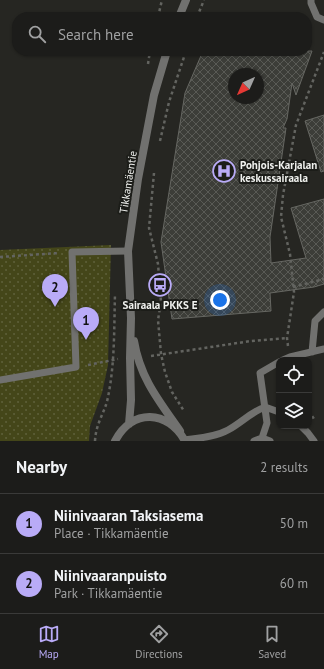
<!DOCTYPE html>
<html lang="en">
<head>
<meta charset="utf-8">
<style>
	:root { --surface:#1c1c1a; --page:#252523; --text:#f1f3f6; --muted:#a0a1a2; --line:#3a3a39; --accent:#b9abf7 }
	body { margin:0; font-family:"PT Sans",sans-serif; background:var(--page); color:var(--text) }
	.controls { position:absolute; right:12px; bottom:12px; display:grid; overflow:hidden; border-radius:8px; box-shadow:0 1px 3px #0004 }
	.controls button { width:36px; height:36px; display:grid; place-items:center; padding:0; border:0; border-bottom:1px solid var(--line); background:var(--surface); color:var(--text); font:20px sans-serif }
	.compass { position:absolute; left:228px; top:68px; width:36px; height:36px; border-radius:50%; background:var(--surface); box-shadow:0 1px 3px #0004; rotate:225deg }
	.you { position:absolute; left:220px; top:300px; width:14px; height:14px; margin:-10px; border:3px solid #fff; border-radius:50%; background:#1a73e8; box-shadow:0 0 0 6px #1a73e833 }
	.badge { display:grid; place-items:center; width:26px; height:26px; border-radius:50%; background:var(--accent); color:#111; font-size:13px; font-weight:700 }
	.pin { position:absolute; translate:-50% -33px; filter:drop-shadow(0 1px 2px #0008) }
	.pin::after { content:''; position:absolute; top:21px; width:14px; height:12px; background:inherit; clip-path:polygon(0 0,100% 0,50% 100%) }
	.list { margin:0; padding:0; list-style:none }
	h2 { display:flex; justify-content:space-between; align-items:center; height:52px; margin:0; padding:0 16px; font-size:17px }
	h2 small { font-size:13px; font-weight:400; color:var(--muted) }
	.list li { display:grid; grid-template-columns:26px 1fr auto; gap:12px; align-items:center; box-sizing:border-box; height:60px; padding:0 16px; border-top:1px solid var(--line) }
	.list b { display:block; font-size:15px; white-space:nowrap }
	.list p { margin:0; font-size:13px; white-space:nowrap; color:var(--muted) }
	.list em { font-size:13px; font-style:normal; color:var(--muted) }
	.icon { flex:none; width:22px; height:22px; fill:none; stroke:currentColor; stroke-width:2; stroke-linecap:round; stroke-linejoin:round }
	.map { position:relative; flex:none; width:324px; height:441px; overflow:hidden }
	.search { position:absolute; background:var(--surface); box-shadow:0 1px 3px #0004; left:12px; right:12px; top:12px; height:44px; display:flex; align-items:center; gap:10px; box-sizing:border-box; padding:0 14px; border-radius:16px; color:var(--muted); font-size:15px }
	.sheet { height:172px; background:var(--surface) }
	nav { display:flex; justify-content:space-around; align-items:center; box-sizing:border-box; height:56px; border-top:1px solid var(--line); background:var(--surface); font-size:11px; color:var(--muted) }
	nav a { display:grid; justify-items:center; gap:2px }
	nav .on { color:var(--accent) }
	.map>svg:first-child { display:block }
</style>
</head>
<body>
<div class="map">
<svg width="324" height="441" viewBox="0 0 324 441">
	<defs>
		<pattern id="park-dots" width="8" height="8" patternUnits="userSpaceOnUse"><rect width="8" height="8" fill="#444619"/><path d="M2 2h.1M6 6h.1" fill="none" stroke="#5f613b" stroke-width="1.8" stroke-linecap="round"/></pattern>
		<pattern id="building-cross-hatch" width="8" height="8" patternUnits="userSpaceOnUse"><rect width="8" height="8" fill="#3c3d38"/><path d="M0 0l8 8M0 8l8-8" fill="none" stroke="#595a55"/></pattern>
	</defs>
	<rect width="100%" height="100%" fill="#262622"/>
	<path fill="url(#park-dots)" d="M111 245 108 365 102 393 90 426 89 441H0V250Z"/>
	<path fill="url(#building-cross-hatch)" stroke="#666762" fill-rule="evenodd" d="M203 51H312L296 95 292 83 287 119 283 128H286L270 237 271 263 306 258 291 208 324 199V284L314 287 270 293 271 311 172 319 161 242 185 93ZM234 74H258V98H234Z
		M324 115V171L321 172 305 121Z"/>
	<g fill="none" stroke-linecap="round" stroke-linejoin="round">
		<path stroke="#636460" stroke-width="2.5" stroke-dasharray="3 3" stroke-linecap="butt" d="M158 17 162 0
			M197 17 204 0
			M148 64 150 51
			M160 141 169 102 186 51
			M154 173 149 228 158 264 161 302 158 320 161 354 165 372 172 392 184 411
			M0 257 59 253
			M293 287 324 279
			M288 346 287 338 294 292 290 254 281 217 283 195 296 125 324 52
			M151 356 251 341 287 338
			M88 365 118 359
			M309 411 314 419
			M95 441C96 422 105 413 108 397 115 363 114 328 115 294"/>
		<path stroke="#71716f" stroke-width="7" d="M311 0V3L317 17 324 20
			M312 352 315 321 324 312
			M283 360 290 357 324 349
			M0 380 76 367 72 252 128 251
			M301 426 308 433 314 441
			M262 438 267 423 260 373 279 362
			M185 440C199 438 215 437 228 430 241 423 251 412 265 407L279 412
			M254 441 262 438 270 441"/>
		<path stroke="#71716f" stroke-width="8" d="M179 17 186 0
			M134 341C140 378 159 401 180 431
			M129 424 131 400 130 358 131 318 128 251 138 179 154 95 167 51
			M115 441C132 408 168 410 185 441"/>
	</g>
	<defs>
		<g id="hospital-ring" transform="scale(1.15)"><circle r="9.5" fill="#1c1d19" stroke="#b9abf7" stroke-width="1.5"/><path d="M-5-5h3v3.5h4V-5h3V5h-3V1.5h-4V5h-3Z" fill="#b9abf7"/></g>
		<g id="bus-ring" transform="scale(1.15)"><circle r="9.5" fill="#1c1d19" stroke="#b9abf7" stroke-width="1.5"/><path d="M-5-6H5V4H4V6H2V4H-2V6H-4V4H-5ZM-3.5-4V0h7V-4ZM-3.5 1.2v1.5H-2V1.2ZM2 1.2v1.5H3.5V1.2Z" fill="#b9abf7"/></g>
	</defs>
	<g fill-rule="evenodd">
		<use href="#hospital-ring" x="224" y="171"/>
		<use href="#bus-ring" x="160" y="285"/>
	</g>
	<g text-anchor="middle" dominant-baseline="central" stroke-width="4" stroke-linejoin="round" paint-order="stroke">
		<g font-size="11" font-weight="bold" fill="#f1f2ef" stroke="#1c1d19" text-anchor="start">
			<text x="240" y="165">Pohjois-Karjalan<tspan x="240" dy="13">keskussairaala</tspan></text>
			<text x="160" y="305" text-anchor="middle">Sairaala PKKS E</text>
		</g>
		<g font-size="11" fill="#f1f2ef" stroke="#1c1d19">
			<text transform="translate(128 182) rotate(-81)">Tikkamäentie</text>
		</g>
	</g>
</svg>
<div class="controls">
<button><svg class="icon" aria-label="locate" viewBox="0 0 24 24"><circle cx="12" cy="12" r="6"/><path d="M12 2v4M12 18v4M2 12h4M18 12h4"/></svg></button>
<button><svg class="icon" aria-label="layers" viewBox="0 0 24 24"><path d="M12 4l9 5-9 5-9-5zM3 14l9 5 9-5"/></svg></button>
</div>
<svg class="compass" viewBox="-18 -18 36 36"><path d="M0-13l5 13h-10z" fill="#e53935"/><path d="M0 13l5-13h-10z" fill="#a0a1a2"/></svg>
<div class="you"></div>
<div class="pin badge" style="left:86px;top:340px">1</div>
<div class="pin badge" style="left:55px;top:307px">2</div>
<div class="search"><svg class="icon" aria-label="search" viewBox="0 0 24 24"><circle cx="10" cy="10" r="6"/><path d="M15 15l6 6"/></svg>Search here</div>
</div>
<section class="sheet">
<h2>Nearby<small>2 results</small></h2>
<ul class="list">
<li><span class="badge">1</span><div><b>Niinivaaran Taksiasema</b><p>Place · Tikkamäentie</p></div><em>50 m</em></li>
<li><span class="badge">2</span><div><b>Niinivaaranpuisto</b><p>Park · Tikkamäentie</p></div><em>60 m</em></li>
</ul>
</section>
<nav>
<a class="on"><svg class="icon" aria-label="map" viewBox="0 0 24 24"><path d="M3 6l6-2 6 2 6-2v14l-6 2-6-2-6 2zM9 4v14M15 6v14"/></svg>Map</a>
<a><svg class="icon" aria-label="directions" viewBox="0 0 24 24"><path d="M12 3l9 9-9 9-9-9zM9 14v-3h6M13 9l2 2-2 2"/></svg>Directions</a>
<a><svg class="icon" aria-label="saved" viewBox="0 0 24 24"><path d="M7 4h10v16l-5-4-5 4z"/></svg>Saved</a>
</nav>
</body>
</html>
